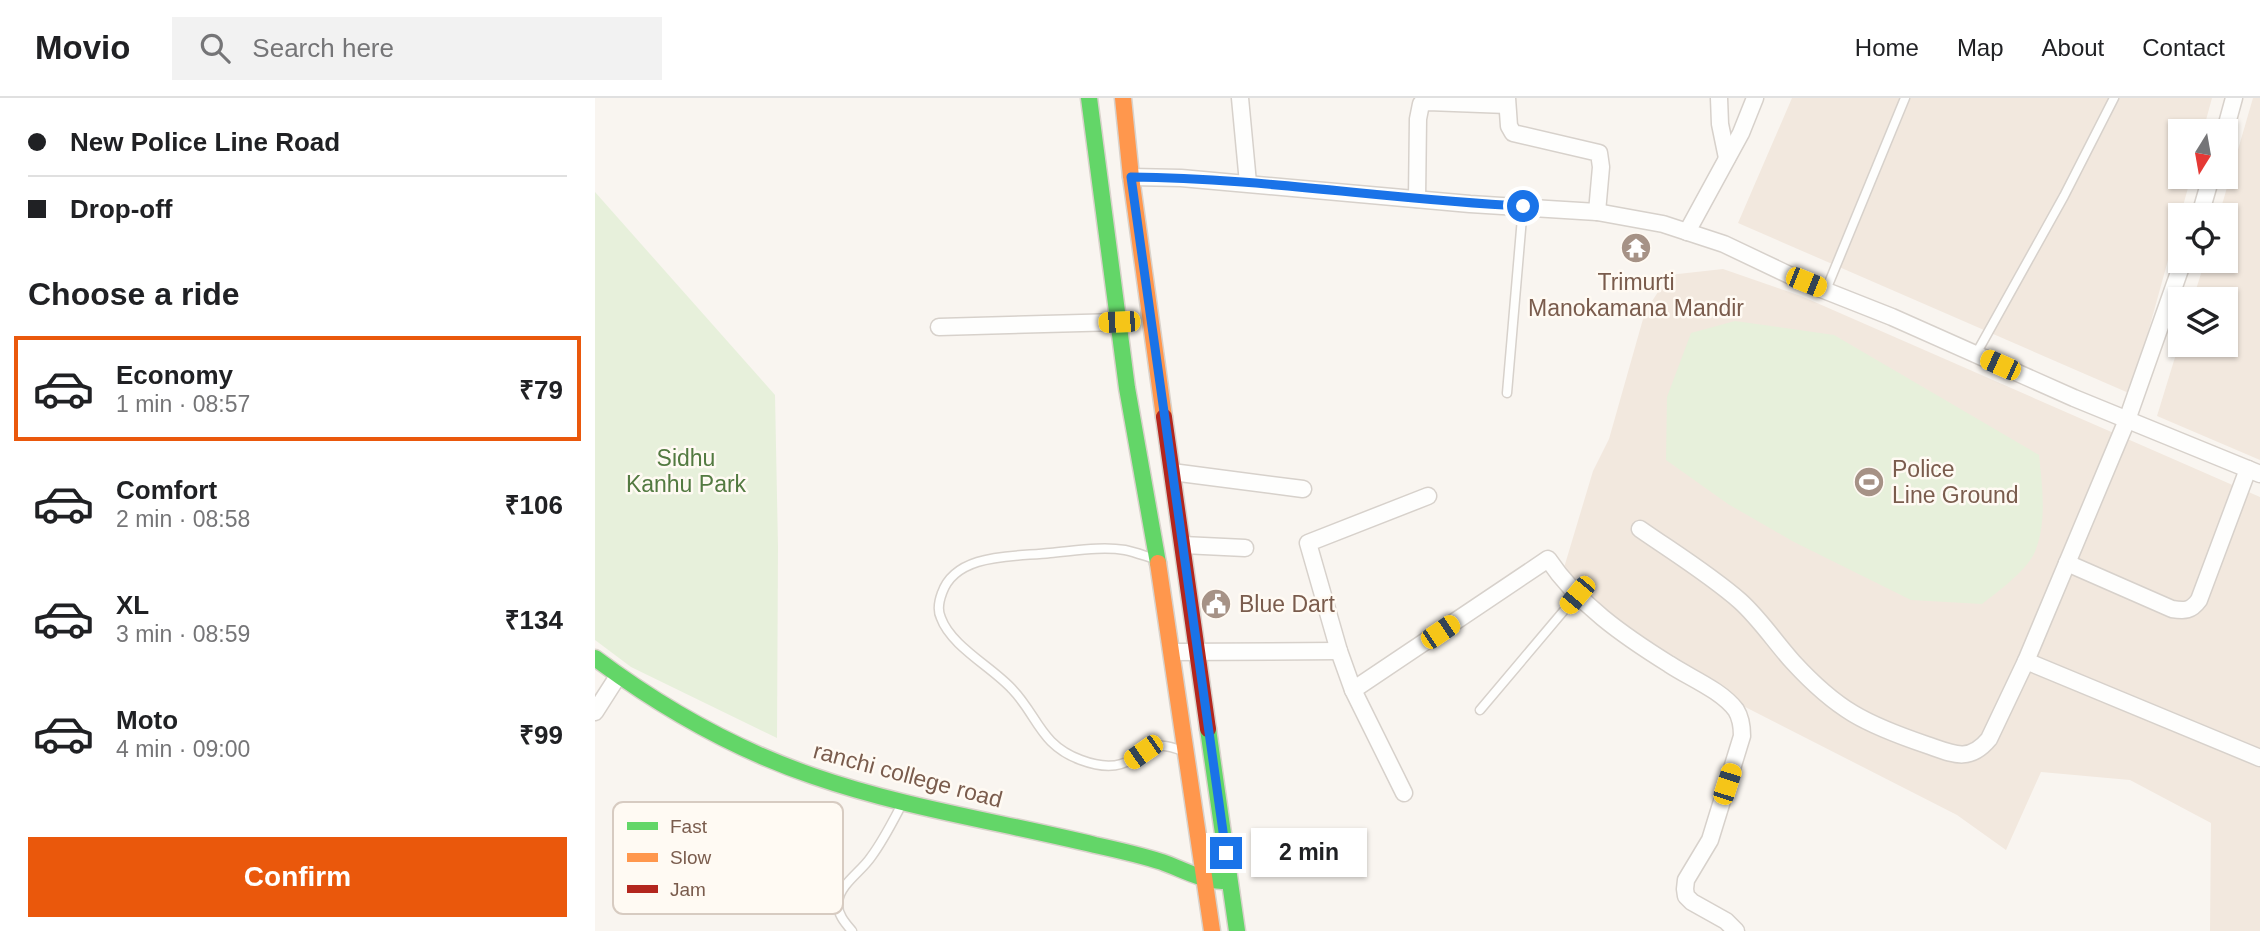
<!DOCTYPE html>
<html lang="en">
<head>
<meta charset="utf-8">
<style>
	body { margin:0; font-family:Arial,sans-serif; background:#f2f2f2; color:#202124; height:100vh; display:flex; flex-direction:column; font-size:26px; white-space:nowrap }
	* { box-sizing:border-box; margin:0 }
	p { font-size:23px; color:#757577 }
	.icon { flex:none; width:38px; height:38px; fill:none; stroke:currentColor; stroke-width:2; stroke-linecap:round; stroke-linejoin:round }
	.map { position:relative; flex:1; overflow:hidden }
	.side { display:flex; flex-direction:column; background:#fff; width:595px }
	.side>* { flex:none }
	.hud { display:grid; align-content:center; height:154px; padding:0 28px; background:#fff }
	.needle { width:46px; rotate:191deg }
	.buttons { position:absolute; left:1573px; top:21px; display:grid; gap:14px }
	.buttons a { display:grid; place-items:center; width:70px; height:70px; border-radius:0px; background:#fff; box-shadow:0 2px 5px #0004; font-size:35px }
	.end { position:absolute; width:32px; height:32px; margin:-16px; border:9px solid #1a73e8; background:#fff; box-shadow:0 0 0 4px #fff }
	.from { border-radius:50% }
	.bubble { position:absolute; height:49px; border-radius:0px; background:#fff; box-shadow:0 2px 5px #0004; font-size:23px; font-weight:700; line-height:49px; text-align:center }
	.car { position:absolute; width:21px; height:42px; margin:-21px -10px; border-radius:9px; box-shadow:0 0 5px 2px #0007; background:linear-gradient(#f5c518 24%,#345 0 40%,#f5c518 0 76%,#345 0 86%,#f5c518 0) }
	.hud b { display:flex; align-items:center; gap:24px; height:66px; font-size:26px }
	.hud b+b { border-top:2px solid #e0e0e0 }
	.hud i { width:18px; height:18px; background:#202124 }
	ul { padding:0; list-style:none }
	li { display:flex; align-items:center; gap:21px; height:105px; margin:0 14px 10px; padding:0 14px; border:4px solid transparent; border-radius:0px }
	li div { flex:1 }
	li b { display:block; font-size:26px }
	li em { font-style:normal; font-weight:700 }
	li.active { border-color:#ea580c }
	li>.icon { width:63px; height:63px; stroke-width:1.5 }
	h2 { padding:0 28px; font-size:32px; line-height:84px }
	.action { display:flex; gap:14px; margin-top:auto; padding:14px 28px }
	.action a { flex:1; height:80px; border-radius:0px; background:#ea580c; color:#fff; font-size:28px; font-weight:700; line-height:80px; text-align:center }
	header { display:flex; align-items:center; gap:42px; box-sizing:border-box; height:98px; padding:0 35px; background:#fff; border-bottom:2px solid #e0e0e0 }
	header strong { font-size:33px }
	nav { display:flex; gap:38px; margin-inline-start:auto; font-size:24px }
	.search { width:490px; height:63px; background:#f2f2f2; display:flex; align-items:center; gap:18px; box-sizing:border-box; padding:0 24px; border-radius:0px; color:#757577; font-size:26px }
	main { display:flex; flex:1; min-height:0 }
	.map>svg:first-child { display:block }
	.residential { fill:#f2e8de }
	.green { fill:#e7f0db }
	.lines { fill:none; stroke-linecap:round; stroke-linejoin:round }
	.lane-casing { stroke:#d7d1cb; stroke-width:11 }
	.street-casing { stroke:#d7d1cb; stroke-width:19 }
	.fast-casing { stroke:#d9d2cb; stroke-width:19 }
	.slow-casing { stroke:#d9d2cb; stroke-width:19 }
	.jam-casing { stroke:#d9d2cb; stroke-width:19 }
	.lane { stroke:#fefefd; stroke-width:8 }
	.street { stroke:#fefefd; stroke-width:16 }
	.fast { stroke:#63d668; stroke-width:16 }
	.slow { stroke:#ff974d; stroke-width:16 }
	.jam { stroke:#b3261e; stroke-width:16 }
	.route { stroke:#1a73e8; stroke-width:9 }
	.labels { text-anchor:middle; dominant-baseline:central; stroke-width:5; stroke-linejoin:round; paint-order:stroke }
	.poi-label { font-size:23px; fill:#7a5c4d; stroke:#fffaf3; text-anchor:start }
	.park-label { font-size:23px; fill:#537a41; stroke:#fffaf3 }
	.street-label { font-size:23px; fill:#7a5c4d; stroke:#fffaf3 }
	.key { fill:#fffaf3; stroke:#d7cbc1; stroke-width:2 }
	.key-label { font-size:19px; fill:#7a5c4d }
</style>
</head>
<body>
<header>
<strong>Movio</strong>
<div class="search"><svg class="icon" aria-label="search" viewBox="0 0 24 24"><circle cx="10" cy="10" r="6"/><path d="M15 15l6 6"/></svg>Search here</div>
<nav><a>Home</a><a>Map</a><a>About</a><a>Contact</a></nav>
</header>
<main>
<section class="side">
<div class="hud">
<b><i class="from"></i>New Police Line Road</b>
<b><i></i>Drop-off</b>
</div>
<h2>Choose a ride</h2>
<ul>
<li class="active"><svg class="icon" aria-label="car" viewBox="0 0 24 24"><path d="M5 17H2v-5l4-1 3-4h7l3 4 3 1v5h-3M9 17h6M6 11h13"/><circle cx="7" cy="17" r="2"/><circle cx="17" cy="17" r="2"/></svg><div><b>Economy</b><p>1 min · 08:57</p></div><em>₹79</em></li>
<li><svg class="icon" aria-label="car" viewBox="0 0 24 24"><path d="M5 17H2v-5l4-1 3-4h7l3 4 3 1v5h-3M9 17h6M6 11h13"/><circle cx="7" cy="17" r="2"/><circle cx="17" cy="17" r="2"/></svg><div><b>Comfort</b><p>2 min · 08:58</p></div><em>₹106</em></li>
<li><svg class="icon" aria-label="car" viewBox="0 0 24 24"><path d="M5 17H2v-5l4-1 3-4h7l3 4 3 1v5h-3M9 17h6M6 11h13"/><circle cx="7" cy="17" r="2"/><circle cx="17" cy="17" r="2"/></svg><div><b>XL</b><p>3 min · 08:59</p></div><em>₹134</em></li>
<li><svg class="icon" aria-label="car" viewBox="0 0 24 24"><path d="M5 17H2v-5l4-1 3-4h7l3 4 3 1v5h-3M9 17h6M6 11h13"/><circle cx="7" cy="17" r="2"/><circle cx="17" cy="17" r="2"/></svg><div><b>Moto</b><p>4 min · 09:00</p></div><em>₹99</em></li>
</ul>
<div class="action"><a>Confirm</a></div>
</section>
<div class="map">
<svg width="1665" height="833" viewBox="0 0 1665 833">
	<rect width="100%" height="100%" fill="#f9f5f0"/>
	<g class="residential">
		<path d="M1197,0h420l-9,33h-22v46h10l-60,217 -393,-171z"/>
		<path d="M1658,0h7v362l-103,-44 23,-75 1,4h45v-46h-33l12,-38h21v-46h-7z"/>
		<path d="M1128,171l78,27 459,201v434h-50l1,-108 -81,-43 -89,-8 -35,78 -49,-35 -253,-129 -144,-105 33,-110 16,-32 36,-127 24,-37z"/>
	</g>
	<g class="green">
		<path d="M0,94l180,203 3,152 -1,191 -146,-71 -36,-27z"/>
		<path d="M1140,223l99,14 205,120c3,29 8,65 -3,94 -6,19 -38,43 -54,55l-71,-4 -117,-58 -66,-38 -62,-44 1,-63 24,-64z"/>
	</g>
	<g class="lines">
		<g class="lane-casing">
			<g id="lane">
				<path d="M1231,192l79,-192"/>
				<path d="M1381,256l88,-158 50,-98"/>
				<path d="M912,295l16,-187"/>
				<path d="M560,461c-10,-3 -20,-7 -30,-9 -24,-4 -51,1 -75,3 -34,4 -94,-1 -108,40 -3,8 -5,17 -1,25 10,28 51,49 71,71 26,27 28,56 69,71 16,6 36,9 51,-1 7,-4 15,-12 23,-13 8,-2 18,2 26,4"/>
				<path d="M885,612l97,-115"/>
				<path d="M257,833c-7,-8 -15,-17 -14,-29 2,-18 23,-30 33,-45 12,-16 21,-34 31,-53"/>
			</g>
		</g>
		<g class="street-casing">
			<g id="street">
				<path d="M645,0l8,85"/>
				<path d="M912,0l2,28 4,7 86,20 2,14 -4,45"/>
				<path d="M1124,0l1,26 7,34"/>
				<path d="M1630,33l9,-33"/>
				<path d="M536,79l50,1 289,26 127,8 66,12 61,20 82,39 86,34 182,81 186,76"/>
				<path d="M822,101l1,-80 3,-15 7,-2 79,3"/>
				<path d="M1605,117l11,-38"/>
				<path d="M1092,134l54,-99 14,-35"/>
				<path d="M344,229l180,-5"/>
				<path d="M577,374l131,17"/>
				<path d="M1045,431c33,23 69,45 100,72 20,18 35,41 53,61 44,48 72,62 134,83 26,9 42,18 62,-6l37,-78 101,-241 56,-159"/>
				<path d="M588,447l62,3"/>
				<path d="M1472,465l105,46c13,2 19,2 27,-9l49,-131"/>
				<path d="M577,554l167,-1"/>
				<path d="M1431,563l234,97"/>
				<path d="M758,592l195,-131c30,45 76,77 121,105 21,14 52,26 67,46 5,8 6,17 6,26l-32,104 -24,40 -1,9 1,7 6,6 34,19 10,10"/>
				<path d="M0,614l23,-36"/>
				<path d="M809,695l-51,-103 -14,-39 -31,-108 120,-47"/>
			</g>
		</g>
		<g class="fast-casing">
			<g id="fast">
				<path d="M494,0l38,290 31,175"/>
				<path d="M0,560c67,50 139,91 218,118 92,32 188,46 282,69 23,5 45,10 67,17 20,7 38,18 60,19"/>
				<path d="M613,631l29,202"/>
			</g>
		</g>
		<g class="slow-casing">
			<g id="slow">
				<path d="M528,0l8,79 33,240"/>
				<path d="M563,465l54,368"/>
			</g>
		</g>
		<g class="jam-casing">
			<path id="jam" d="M569,319l44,312"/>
		</g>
		<use href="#lane" class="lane"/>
		<use href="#street" class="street"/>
		<use href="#fast" class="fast"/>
		<use href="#slow" class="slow"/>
		<use href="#jam" class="jam"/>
	</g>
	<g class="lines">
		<path class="route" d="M631,755l-95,-676c131,1 261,23 392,29"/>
	</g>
	<defs>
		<g id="temple-disc" transform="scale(1.575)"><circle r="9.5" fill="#a69286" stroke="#fffaf3"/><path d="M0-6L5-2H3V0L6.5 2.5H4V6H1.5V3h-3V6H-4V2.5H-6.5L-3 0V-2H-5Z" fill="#fff"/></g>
		<g id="stadium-disc" transform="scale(1.575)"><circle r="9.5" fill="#a69286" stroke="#fffaf3"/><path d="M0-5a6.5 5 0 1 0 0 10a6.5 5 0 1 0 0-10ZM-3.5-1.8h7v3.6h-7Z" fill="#fff"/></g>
		<g id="civic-disc" transform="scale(1.575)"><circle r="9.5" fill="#a69286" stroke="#fffaf3"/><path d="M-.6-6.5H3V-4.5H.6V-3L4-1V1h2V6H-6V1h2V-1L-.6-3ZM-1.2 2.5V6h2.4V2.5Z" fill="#fff"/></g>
	</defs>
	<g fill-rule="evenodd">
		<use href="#temple-disc" x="1041" y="150"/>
		<use href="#stadium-disc" x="1274" y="384"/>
		<use href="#civic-disc" x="621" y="506"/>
	</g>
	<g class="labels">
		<g class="poi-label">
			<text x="1041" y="184" text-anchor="middle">Trimurti<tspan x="1041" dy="26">Manokamana Mandir</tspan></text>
			<text x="1297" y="371">Police<tspan x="1297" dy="26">Line Ground</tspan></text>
			<text x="644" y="506">Blue Dart</text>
		</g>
		<g class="park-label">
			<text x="91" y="360">Sidhu<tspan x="91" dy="26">Kanhu Park</tspan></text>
		</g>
		<g class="street-label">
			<text transform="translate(313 677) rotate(15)">ranchi college road</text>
		</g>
	</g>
	<rect x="18" y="704" width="230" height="112" rx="10" class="key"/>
	<rect x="32" y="724" width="31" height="8" fill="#63d668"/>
	<rect x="32" y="755" width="31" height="9" fill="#ff974d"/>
	<rect x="32" y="787" width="31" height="8" fill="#b3261e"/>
	<g class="key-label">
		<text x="75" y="735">Fast</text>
		<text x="75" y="766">Slow</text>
		<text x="75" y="798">Jam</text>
	</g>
</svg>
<div class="buttons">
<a><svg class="needle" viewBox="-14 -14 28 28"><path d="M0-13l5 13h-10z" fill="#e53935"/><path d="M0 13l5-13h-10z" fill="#757577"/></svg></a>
<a><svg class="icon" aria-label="locate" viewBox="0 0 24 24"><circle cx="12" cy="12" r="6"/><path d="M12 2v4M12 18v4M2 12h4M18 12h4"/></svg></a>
<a><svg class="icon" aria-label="layers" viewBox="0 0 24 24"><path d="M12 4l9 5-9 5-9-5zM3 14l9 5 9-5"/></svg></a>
</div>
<i class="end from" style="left:928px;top:108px"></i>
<i class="end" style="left:631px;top:755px"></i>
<div class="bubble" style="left:656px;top:730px;width:116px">2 min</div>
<i class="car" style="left:1211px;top:184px;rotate:112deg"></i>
<i class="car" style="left:524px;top:224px;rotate:268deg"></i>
<i class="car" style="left:1405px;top:267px;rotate:294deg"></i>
<i class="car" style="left:982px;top:497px;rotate:220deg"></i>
<i class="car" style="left:845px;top:534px;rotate:56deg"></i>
<i class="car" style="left:548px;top:654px;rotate:235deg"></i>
<i class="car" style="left:1132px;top:686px;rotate:18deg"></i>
</div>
</main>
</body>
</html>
